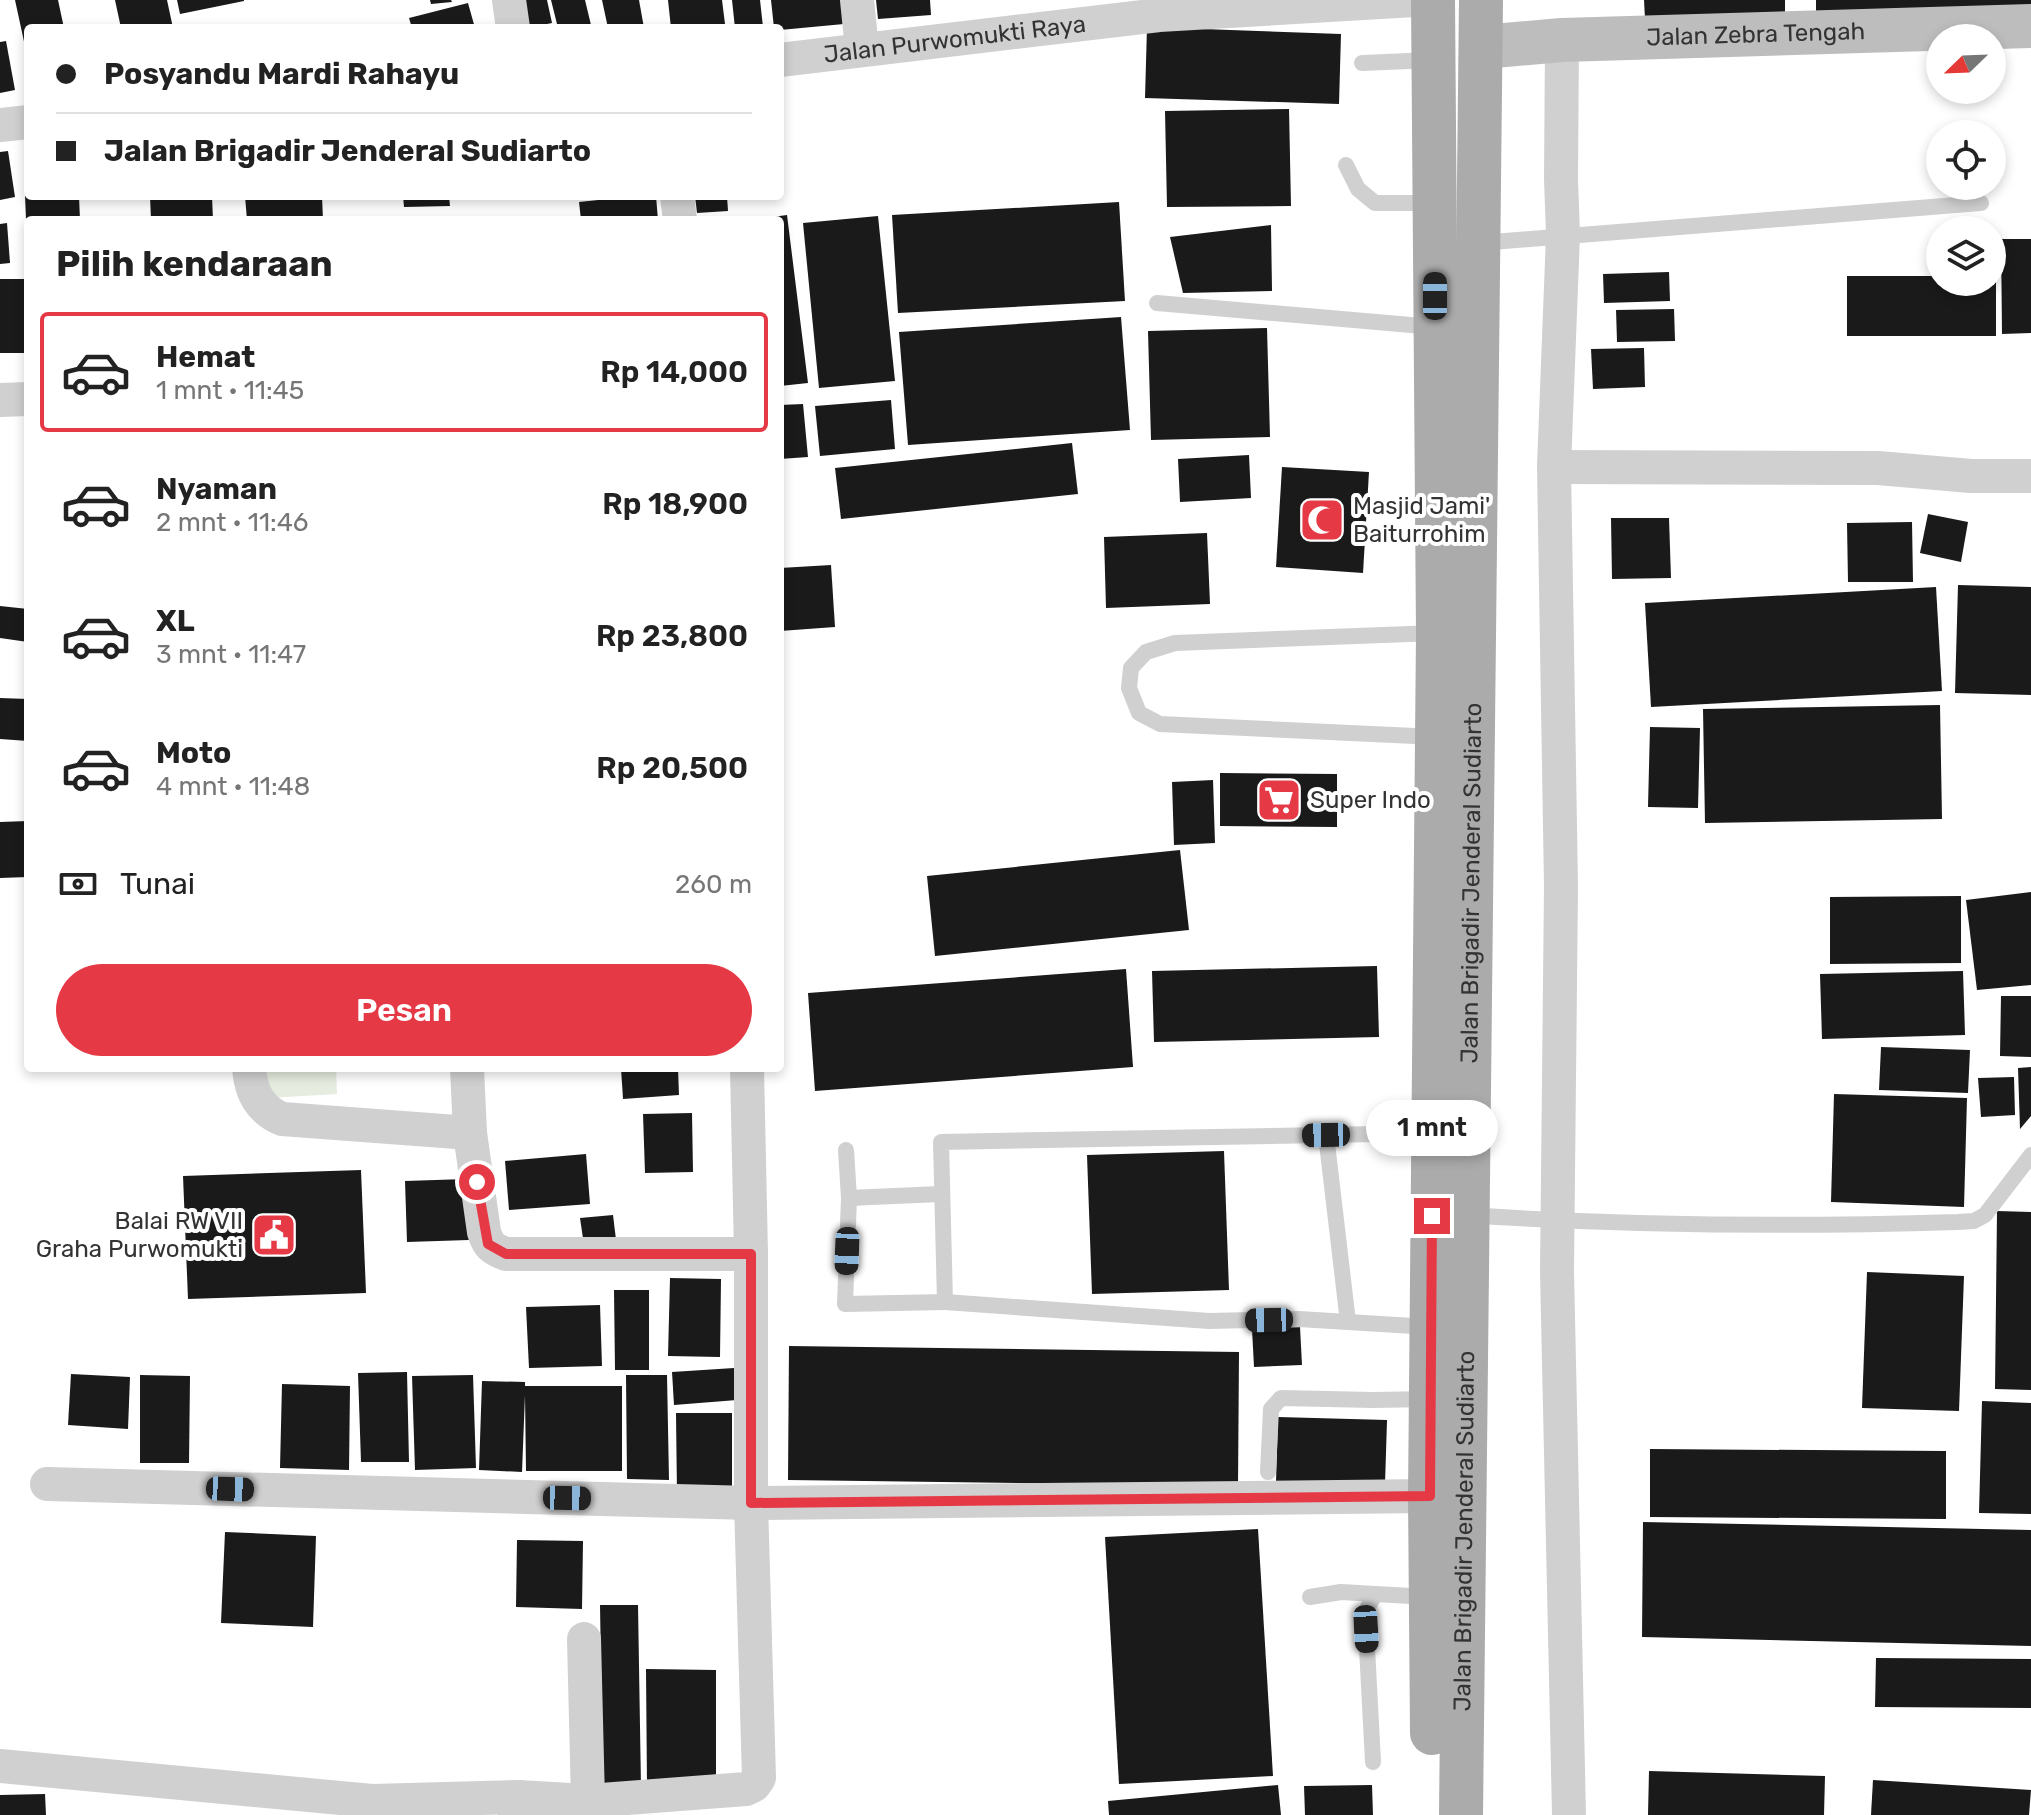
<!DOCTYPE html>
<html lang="id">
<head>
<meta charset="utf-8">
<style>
	body { margin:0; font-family:Rubik,sans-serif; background:#f6f6f6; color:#222; height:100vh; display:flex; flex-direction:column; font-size:30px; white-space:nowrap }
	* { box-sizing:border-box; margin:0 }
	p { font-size:26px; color:#767676 }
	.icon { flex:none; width:44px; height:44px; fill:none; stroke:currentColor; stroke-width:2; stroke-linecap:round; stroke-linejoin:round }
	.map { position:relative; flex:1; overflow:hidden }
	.details { position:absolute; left:24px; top:216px; width:760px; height:856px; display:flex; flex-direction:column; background:#fff; border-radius:8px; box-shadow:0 4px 12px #0003 }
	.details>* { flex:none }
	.hud { position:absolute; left:24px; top:24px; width:760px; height:176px; border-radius:8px; box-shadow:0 4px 12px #0003; display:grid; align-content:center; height:176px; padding:0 32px; background:#fff }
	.needle { width:52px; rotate:247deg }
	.fabs { position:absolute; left:1926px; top:24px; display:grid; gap:16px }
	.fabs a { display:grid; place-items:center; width:80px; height:80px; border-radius:50%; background:#fff; box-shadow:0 4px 12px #0003; font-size:40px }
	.end { position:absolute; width:36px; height:36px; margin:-18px; border:10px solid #e63946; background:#fff; box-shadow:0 0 0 4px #fff }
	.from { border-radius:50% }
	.bubble { position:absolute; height:56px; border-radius:28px; background:#fff; box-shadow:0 4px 12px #0003; font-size:26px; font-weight:600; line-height:56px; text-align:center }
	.car { position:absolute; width:24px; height:48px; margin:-24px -12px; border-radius:10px; box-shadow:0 0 6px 2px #0007; background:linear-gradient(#222 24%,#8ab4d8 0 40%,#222 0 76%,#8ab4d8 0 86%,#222 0) }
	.hud b { display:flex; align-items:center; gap:28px; height:76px; font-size:30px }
	.hud b+b { border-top:2px solid #e0e0e0 }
	.hud i { width:20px; height:20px; background:#222 }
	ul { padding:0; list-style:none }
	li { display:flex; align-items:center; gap:24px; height:120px; margin:0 16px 12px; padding:0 16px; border:4px solid transparent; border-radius:8px }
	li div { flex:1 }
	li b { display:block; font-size:30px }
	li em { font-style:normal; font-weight:600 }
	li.selected { border-color:#e63946 }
	li>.icon { width:72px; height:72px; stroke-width:1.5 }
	h2 { padding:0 32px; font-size:36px; line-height:96px }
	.pay { display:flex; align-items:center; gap:20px; height:88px; padding:0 32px; font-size:30px }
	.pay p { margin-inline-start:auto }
	.action { display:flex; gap:16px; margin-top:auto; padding:16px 32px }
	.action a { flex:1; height:92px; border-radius:48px; background:#e63946; color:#fff; font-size:32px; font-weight:600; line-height:92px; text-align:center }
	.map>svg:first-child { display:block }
	.green { fill:#e6ecdf }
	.building { fill:#1a1a1a }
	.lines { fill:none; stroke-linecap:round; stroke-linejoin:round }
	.lane { stroke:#d0d0d0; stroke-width:16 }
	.street { stroke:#d0d0d0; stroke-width:34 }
	.secondary { stroke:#bdbdbd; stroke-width:44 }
	.primary { stroke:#ababab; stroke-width:44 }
	.route { stroke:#e63946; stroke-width:10 }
	.labels { text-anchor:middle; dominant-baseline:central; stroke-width:8; stroke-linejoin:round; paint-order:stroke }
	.street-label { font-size:24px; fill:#333; stroke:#fff }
	.poi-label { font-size:24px; fill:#333; stroke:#fff; text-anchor:start }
</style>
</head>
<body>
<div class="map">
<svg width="2031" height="1815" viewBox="0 0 2031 1815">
	<rect width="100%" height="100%" fill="#fff"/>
	<path class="green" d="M266,1068h70l1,26 -69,4z"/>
	<g class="building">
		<path d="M15,0h43l6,28h-36v32z"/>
		<path d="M115,0h52l6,28h-52z"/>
		<path d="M177,0h67v1l-64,13z"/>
		<path d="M430,0h21l1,2 -21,2z"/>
		<path d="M521,0h26l5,23 -24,5z"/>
		<path d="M551,0h34l6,25 -33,3z"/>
		<path d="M602,0h37l5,28h-36z"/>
		<path d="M668,0h54l3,24 -54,4z"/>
		<path d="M732,0h28l3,27 -28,1z"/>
		<path d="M771,0h71l2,24 -64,6 -6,-2z"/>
		<path d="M876,0h54l1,15 -53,4z"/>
		<path d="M1644,0h141v16l-140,3z"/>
		<path d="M1816,0h215v11l-215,5z"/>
		<path d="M468,3l7,25h-63l-3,-10z"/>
		<path d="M1147,27l194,7 -2,70 -194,-6z"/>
		<path d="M6,41l9,49 -15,3v-51z"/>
		<path d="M1289,109l2,97 -124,1 -2,-96z"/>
		<path d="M8,151l7,46 -15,3v-48z"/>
		<path d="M24,170h4v26h51l1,24h-54z"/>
		<path d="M150,196h62l1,24h-62z"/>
		<path d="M245,196h77l1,24h-76z"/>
		<path d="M403,196h46l1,10 -46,1z"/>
		<path d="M637,196h19l2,24h-77l-2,-18z"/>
		<path d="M695,196h32l1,15 -31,2z"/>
		<path d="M1119,202l6,99 -227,12 -6,-98z"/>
		<path d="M787,215l21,168 -28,3v-166l-15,-2z"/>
		<path d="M878,216l17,165 -76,7 -16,-165z"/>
		<path d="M7,223l3,40 -10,1v-40z"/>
		<path d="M1271,225l1,66 -89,2 -13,-56z"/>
		<path d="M2001,239h30v94l-29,1z"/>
		<path d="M1669,272l1,29 -66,2 -1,-29z"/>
		<path d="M1847,276h93v6h52v-6h4v60h-149z"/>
		<rect x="0" y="279" width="28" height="74"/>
		<path d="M1674,309l1,32 -58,1 -1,-32z"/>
		<path d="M1121,317l9,113 -222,15 -9,-113z"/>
		<path d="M1267,328l3,109 -119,3 -3,-109z"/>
		<path d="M1644,348l1,39 -52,2 -2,-40z"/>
		<path d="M891,400l4,49 -75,7 -5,-50z"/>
		<path d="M803,404l5,53 -28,2v-54z"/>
		<path d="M1072,443l6,51 -237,25 -6,-51z"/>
		<path d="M1249,455l2,43 -71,4 -2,-43z"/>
		<path d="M1282,467l87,5 -6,101 -87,-6z"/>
		<path d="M1928,514l40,8 -7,40 -41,-9z"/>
		<path d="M1611,518h58l2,60 -59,1z"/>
		<path d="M1912,522l1,60h-65l-1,-59z"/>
		<path d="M1207,533l3,71 -104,4 -2,-71z"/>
		<path d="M831,565l4,62 -55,4v-63z"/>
		<path d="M1958,585l73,2v108l-76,-2z"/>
		<path d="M1936,587l6,104 -291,16 -6,-104z"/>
		<path d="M0,606l28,3v33l-28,-4z"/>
		<path d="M0,698l28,1v42l-28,-2z"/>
		<path d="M1940,705l2,114 -237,4 -2,-114z"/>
		<path d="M1650,727l50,1 -2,80 -50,-1z"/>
		<path d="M1220,773l117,1v53l-117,-1z"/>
		<path d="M1213,780l2,63 -41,2 -2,-63z"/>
		<path d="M28,821v56l-28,1v-56z"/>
		<path d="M1180,850l9,80 -254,26 -8,-80z"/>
		<path d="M2031,892v93l-54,5 -11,-90z"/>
		<path d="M1961,896v67l-131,1v-67z"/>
		<path d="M1377,966l2,71 -225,5 -2,-71z"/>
		<path d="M1126,969l7,98 -318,24 -7,-98z"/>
		<path d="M1963,971l2,64 -143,4 -2,-65z"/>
		<path d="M2001,996h30v61l-31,-1z"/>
		<path d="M1881,1047l89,3 -2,43 -89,-3z"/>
		<path d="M2031,1067v49l-11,13 -2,-61z"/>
		<path d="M621,1068h57l1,27 -56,4z"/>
		<path d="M2014,1077l1,38 -34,2 -3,-39z"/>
		<path d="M1834,1094l133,4 -3,109 -133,-5z"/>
		<path d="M692,1113l1,59 -48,1 -2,-59z"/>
		<path d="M1224,1151l5,139 -137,4 -5,-139z"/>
		<path d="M586,1154l4,50 -81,6 -4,-49z"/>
		<path d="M361,1170l5,123 -178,6 -5,-123z"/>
		<path d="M466,1179l3,61 -62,2 -2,-61z"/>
		<path d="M1997,1211l34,1v178l-36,-1z"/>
		<path d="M613,1215l4,33 -32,4 -5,-34z"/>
		<path d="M1867,1272l97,4 -5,135 -97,-3z"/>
		<path d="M670,1278l51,1 -1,78 -52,-1z"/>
		<path d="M614,1290h35v80h-34z"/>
		<path d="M600,1305l2,61 -73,2 -3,-61z"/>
		<path d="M1300,1327l2,38 -48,2 -2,-38z"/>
		<path d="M789,1346l450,6 -1,134 -450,-6z"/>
		<path d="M734,1368l3,32 -63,5 -2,-33z"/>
		<path d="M407,1372l2,90h-48l-3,-89z"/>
		<path d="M71,1374l59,3 -2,52 -60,-4z"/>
		<path d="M140,1375l50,1 -1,87h-49z"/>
		<path d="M473,1375l3,93 -61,2 -3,-94z"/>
		<path d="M626,1375h41l2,105 -42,-1z"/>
		<path d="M482,1381l43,1v4h97v85h-96l-1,-76 -3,77 -43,-2z"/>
		<path d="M282,1384l68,2 -1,84 -69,-2z"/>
		<path d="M1982,1401l49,2v111l-52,-1z"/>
		<path d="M676,1413h56v83h-55z"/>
		<path d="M1278,1417l109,3 -2,64 -109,-3z"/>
		<path d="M1650,1449l296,2v68l-296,-2z"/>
		<path d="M1643,1522l388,8v116l-389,-9z"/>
		<path d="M1258,1529l15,247 -154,8 -14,-247z"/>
		<path d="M225,1532l91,4 -3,91 -92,-4z"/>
		<path d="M517,1540l66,1 -1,68 -66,-2z"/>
		<path d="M600,1605h38l3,182 -38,1z"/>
		<path d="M1876,1658l155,1v49l-156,-1z"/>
		<path d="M646,1669l70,1v117l-69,-1z"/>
		<path d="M1649,1771l176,5 -1,39h-176z"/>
		<path d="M1873,1780l158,10 -2,25h-158z"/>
		<path d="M1278,1785l3,30h-172l-1,-14z"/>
		<path d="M1372,1785l1,30h-68l-1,-29z"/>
		<path d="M45,1794l1,21h-46v-20z"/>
	</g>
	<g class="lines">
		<g class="lane">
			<path d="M1362,63l70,-3"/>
			<path d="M1346,165l12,24 17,14h58"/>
			<path d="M1480,243l501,-40"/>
			<path d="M1157,303l277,24"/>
			<path d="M1436,633l-261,10 -29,9 -15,16 -2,20 10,25 21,11 276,13"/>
			<path d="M846,1150l3,48 -4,106 100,-2 -4,-160 489,-9"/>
			<path d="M849,1198l91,-4"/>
			<path d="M1467,1215c164,11 328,12 491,7l16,-1 11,-6 46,-60"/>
			<path d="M945,1302l264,19 90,-2 49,3 -22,-187"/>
			<path d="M1348,1322l82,5"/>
			<path d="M1268,1472l3,-63 10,-11 92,2 56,-1"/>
			<path d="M1310,1597l31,-5 34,2"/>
			<path d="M1373,1762l-7,-133 1,-20 8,-15 54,3"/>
		</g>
		<g class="street">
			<path d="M509,0l4,28"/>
			<path d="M857,0l5,49"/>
			<path d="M1562,40l-1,139 2,56 -9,232 7,420 -4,385 12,543"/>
			<path id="s1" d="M780,60l379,-45 256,-15"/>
			<path d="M0,125l28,-3"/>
			<path d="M677,196l3,24"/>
			<path d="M0,400l28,-1"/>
			<path d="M1554,467l324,1 93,8h60"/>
			<path d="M249,1068c2,24 10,41 33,51l188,14"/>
			<path d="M467,1068l3,65 14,99c4,13 8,17 22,22h245"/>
			<path d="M47,1484l704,19 679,-7"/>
			<path d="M584,1639l4,162"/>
			<path d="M0,1766l372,35 146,-4"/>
			<path d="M515,1815l3,-18 70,4 158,-12 8,-4 5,-7 -8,-275v-249l-4,-186"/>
		</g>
		<path class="secondary" id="s2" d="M1482,47l80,-7 469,-14"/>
		<g class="primary">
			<path d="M1432,1733l-2,-237 8,-863 -5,-633"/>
			<path id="s3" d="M1461,1815l20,-1815"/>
		</g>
	</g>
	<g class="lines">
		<path class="route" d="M477,1182l11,62 18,10h245v249l679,-7 2,-280"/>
	</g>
	<defs>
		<g id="mosque-square" transform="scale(2.3)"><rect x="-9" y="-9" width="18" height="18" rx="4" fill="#e63946" stroke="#fff"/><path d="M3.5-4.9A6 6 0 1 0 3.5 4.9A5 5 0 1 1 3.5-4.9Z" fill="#fff"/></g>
		<g id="supermarket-square" transform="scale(2.3)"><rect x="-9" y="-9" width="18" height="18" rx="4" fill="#e63946" stroke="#fff"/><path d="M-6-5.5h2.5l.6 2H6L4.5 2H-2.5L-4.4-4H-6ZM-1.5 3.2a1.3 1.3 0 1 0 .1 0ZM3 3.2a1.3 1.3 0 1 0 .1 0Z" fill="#fff"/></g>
		<g id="civic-square" transform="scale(2.3)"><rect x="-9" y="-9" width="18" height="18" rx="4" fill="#e63946" stroke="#fff"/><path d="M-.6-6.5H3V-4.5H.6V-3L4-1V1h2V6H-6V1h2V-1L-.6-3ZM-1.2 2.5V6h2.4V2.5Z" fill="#fff"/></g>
	</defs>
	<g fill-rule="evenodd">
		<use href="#mosque-square" x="1322" y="520"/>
		<use href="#supermarket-square" x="1279" y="800"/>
		<use href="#civic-square" x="274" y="1235"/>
	</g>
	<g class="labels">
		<g class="street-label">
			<text stroke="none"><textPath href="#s2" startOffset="274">Jalan Zebra Tengah</textPath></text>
			<text stroke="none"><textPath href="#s1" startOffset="176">Jalan Purwomukti Raya</textPath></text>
			<text stroke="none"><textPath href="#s3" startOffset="932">Jalan Brigadir Jenderal Sudiarto</textPath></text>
			<text stroke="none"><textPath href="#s3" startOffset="284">Jalan Brigadir Jenderal Sudiarto</textPath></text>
		</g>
		<g class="poi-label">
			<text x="1353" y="506">Masjid Jami'<tspan x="1353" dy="28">Baiturrohim</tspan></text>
			<text x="1310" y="800">Super Indo</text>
			<text x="243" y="1221" text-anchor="end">Balai RW VII<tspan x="243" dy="28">Graha Purwomukti</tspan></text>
		</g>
	</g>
</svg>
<div class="fabs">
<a><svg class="needle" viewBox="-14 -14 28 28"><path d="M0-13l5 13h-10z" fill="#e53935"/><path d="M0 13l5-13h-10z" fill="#767676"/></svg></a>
<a><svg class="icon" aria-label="locate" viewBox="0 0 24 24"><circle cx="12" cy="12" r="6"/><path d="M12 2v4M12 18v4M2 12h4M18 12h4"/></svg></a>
<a><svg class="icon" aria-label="layers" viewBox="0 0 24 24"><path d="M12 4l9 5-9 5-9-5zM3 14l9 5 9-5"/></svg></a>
</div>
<i class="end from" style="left:477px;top:1182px"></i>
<i class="end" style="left:1432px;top:1216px"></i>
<div class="bubble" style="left:1366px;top:1100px;width:132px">1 mnt</div>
<i class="car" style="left:1435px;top:296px;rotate:0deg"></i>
<i class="car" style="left:1326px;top:1135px;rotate:269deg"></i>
<i class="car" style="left:847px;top:1251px;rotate:182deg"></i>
<i class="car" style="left:1269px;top:1320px;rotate:269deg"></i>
<i class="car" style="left:230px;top:1489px;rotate:92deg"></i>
<i class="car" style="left:567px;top:1498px;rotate:91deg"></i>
<i class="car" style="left:1366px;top:1629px;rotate:177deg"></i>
<div class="hud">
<b><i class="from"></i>Posyandu Mardi Rahayu</b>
<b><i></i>Jalan Brigadir Jenderal Sudiarto</b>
</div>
<section class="details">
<h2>Pilih kendaraan</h2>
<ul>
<li class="selected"><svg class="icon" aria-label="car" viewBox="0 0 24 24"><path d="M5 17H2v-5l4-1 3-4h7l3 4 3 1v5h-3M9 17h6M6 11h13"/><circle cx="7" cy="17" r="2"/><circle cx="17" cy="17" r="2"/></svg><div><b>Hemat</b><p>1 mnt · 11:45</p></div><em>Rp 14,000</em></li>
<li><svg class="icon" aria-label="car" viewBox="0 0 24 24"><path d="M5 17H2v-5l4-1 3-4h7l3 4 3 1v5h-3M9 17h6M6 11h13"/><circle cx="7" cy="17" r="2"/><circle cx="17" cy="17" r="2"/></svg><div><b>Nyaman</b><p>2 mnt · 11:46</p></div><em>Rp 18,900</em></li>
<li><svg class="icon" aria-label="car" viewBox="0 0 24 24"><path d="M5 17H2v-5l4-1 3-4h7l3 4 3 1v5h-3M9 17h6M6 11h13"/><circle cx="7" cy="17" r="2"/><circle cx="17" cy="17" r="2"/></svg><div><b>XL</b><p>3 mnt · 11:47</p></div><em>Rp 23,800</em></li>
<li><svg class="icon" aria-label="car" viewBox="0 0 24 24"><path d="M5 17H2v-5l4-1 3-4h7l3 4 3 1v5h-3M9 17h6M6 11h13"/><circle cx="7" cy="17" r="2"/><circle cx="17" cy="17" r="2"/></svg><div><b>Moto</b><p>4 mnt · 11:48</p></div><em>Rp 20,500</em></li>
</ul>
<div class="pay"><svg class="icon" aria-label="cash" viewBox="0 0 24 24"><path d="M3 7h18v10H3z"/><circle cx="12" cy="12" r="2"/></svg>Tunai<p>260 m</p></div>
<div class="action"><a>Pesan</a></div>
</section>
</div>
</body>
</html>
